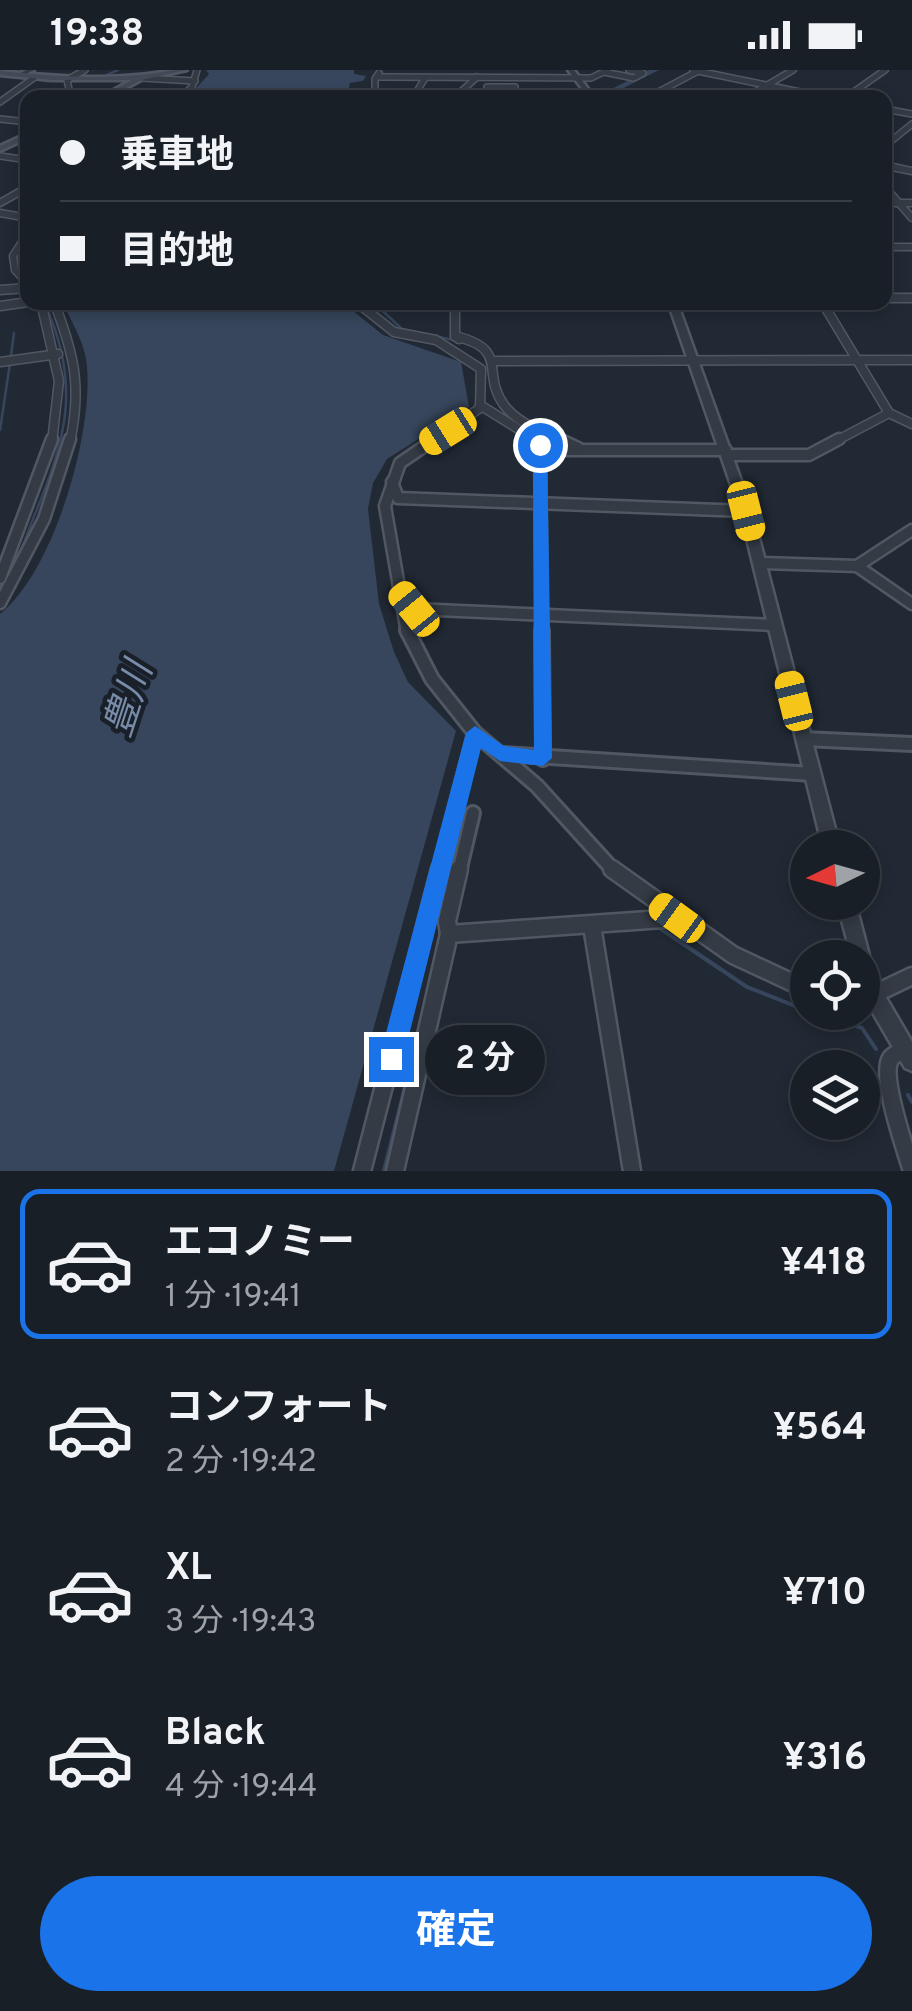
<!DOCTYPE html>
<html lang="ja">
<head>
<meta charset="utf-8">
<style>
	body { margin:0; font-family:Overpass,"Noto Sans JP",sans-serif; background:#262c33; color:#f1f3f6; height:100vh; display:flex; flex-direction:column; font-size:38px; white-space:nowrap }
	* { box-sizing:border-box; margin:0 }
	p { font-size:32px; color:#9fa2a7 }
	.icon { flex:none; width:55px; height:55px; fill:none; stroke:currentColor; stroke-width:2; stroke-linecap:round; stroke-linejoin:round }
	.map { position:relative; height:1101px; overflow:hidden }
	.sheet { display:flex; flex-direction:column; background:#191f27; flex:1 }
	.sheet>* { flex:none }
	.top-card { position:absolute; left:20px; top:20px; width:872px; height:220px; border-radius:20px; box-shadow:0 5px 15px #0003,0 0 0 2px #373d44; display:grid; align-content:center; height:220px; padding:0 40px; background:#191f27 }
	.needle { width:65px; rotate:265deg }
	.tools { position:absolute; left:790px; top:760px; display:grid; gap:20px }
	.tools a { display:grid; place-items:center; width:90px; height:90px; border-radius:50%; background:#191f27; box-shadow:0 5px 15px #0003,0 0 0 2px #373d44; font-size:50px }
	.end { position:absolute; width:45px; height:45px; margin:-22px; border:12px solid #1a73e8; background:#fff; box-shadow:0 0 0 5px #fff }
	.from { border-radius:50% }
	.bubble { position:absolute; height:70px; border-radius:35px; background:#191f27; box-shadow:0 5px 15px #0003,0 0 0 2px #373d44; font-size:32px; font-weight:700; line-height:70px; text-align:center }
	.car { position:absolute; width:30px; height:60px; margin:-30px -15px; border-radius:12px; box-shadow:0 0 8px 2px #0007; background:linear-gradient(#f5c518 24%,#345 0 40%,#f5c518 0 76%,#345 0 86%,#f5c518 0) }
	.top-card b { display:flex; align-items:center; gap:35px; height:95px; font-size:38px }
	.top-card b+b { border-top:2px solid #373d44 }
	.top-card i { width:25px; height:25px; background:#f1f3f6 }
	ul { padding:18px 0 0; list-style:none }
	li { display:flex; align-items:center; gap:30px; height:150px; margin:0 20px 15px; padding:0 20px; border:5px solid transparent; border-radius:20px }
	li div { flex:1 }
	li b { display:block; font-size:38px }
	li em { font-style:normal; font-weight:700 }
	li.on { border-color:#1a73e8 }
	li>.icon { width:90px; height:90px; stroke-width:1.5 }
	.button { display:flex; gap:20px; margin-top:auto; padding:20px 40px }
	.button a { flex:1; height:115px; border-radius:60px; background:#1a73e8; color:#fff; font-size:40px; font-weight:700; line-height:115px; text-align:center }
	.status { display:flex; justify-content:space-between; align-items:center; height:70px; padding:0 50px; background:#191f27; direction:ltr }
	.status svg { height:28px; fill:currentColor }
	.map>svg:first-child { display:block }
	.water { fill:#37465c }
	.lines { fill:none; stroke-linecap:round; stroke-linejoin:round }
	.stream-far1 { stroke:#37465c; stroke-width:2.5 }
	.stream { stroke:#37465c; stroke-width:4 }
	.river { fill:#37465c; fill-rule:evenodd }
	.minor-far5-casing { stroke:#515863; stroke-width:8 }
	.minor-far4-casing { stroke:#515863; stroke-width:9 }
	.minor-far3-casing { stroke:#515863; stroke-width:11 }
	.minor-far2-casing { stroke:#515863; stroke-width:15 }
	.minor-far1-casing { stroke:#515863; stroke-width:18 }
	.minor-casing { stroke:#515863; stroke-width:21 }
	.tertiary-casing { stroke:#515863; stroke-width:5 }
	.secondary-casing { stroke:#515863; stroke-width:5 }
	.minor-far5 { stroke:#343b45; stroke-width:5 }
	.minor-far4 { stroke:#343b45; stroke-width:6 }
	.minor-far3 { stroke:#343b45; stroke-width:8 }
	.minor-far2 { stroke:#343b45; stroke-width:10 }
	.minor-far1 { stroke:#343b45; stroke-width:12 }
	.minor { stroke:#343b45; stroke-width:16 }
	.tertiary { fill:#343b45; fill-rule:evenodd }
	.secondary { fill:#424a57; fill-rule:evenodd }
	.route { fill:#1a73e8 }
	.labels { text-anchor:middle; dominant-baseline:central; stroke-width:9; stroke-linejoin:round; paint-order:stroke }
	.water-label { font-size:38px; font-style:italic; fill:#788ca9; stroke:#192029 }
</style>
</head>
<body>
<div class="status"><b>19:38</b><svg viewBox="0 0 49 12"><path d="M0 12V9h3v3zM5 12V6h3v6zM10 12V3h3v9zM15 12V0h3v12zM26 1h20v11H26zM47 4h2v5h-2z"/></svg></div>
<div class="map">
<svg width="912" height="1101" viewBox="0 0 912 1101">
	<rect width="100%" height="100%" fill="#212934"/>
	<g class="water">
		<path d="M206,0h148v4l12,2 -3,5 -13,2 -3,14h-159l21,-23z"/>
		<path d="M63,233h289l1,8 30,24 78,27 8,45 -82,52 -14,24 -5,26 11,95 15,48 14,30 48,49 -122,440h-334v-557c54,-43 93,-180 87,-247 -1,-22 -15,-44 -24,-64z"/>
	</g>
	<g class="lines">
		<g class="stream-far1">
			<path d="M107,5l11,-5"/>
			<path d="M373,232l29,27 65,14"/>
			<path d="M11,286l3,-23"/>
			<path d="M870,304l22,36"/>
			<path d="M0,360l10,-67"/>
			<path d="M0,518c16,-20 24,-46 33,-69 33,-80 49,-133 12,-215"/>
		</g>
		<g class="stream">
			<path d="M489,853l151,-10"/>
			<path d="M658,857l89,60 61,24"/>
			<path d="M815,942l47,16 14,21"/>
			<path d="M908,1025l4,7"/>
			<path d="M384,1101l36,-144"/>
		</g>
		<path class="river" d="M649,0h10l-55,28h-10z"/>
		<g class="minor-far5-casing">
			<g id="minor-far5">
				<path d="M693,0l136,28"/>
				<path d="M604,2l30,6 9,-5 -14,-3"/>
				<path d="M377,7l214,1 17,-8"/>
				<path d="M142,8l53,3"/>
				<path d="M487,17h28"/>
				<path d="M71,28l-4,-18 18,-10"/>
				<path d="M180,28l12,-11 5,-17"/>
				<path d="M375,28v-19l4,-6"/>
				<path d="M413,28l12,-20"/>
				<path d="M454,28l23,-21"/>
				<path d="M647,28l53,-28"/>
				<path d="M745,28l48,-28"/>
				<path d="M845,28l40,-28"/>
				<path d="M0,32l35,-25"/>
				<path d="M885,39l27,5"/>
				<path d="M0,49l28,3"/>
				<path d="M885,76l27,-22"/>
				<path d="M0,86l28,4"/>
				<path d="M885,95l14,3"/>
			</g>
		</g>
		<g class="minor-far4-casing">
			<g id="minor-far4">
				<path d="M887,96l25,5"/>
				<path d="M885,117l27,31"/>
				<path d="M0,133l28,-16"/>
				<path d="M885,133h27"/>
				<path d="M0,143l28,5"/>
				<path d="M28,163l-15,23 2,14 13,14"/>
				<path d="M885,177h27"/>
				<path d="M8,219l20,-1"/>
			</g>
		</g>
		<g class="minor-far3-casing">
			<g id="minor-far3">
				<path d="M0,220l28,-2"/>
				<path d="M885,228h27"/>
				<path d="M41,232l18,79 -7,61"/>
				<path d="M54,232c20,52 28,84 16,140"/>
				<path d="M363,232l1,6 30,24 42,8 45,29 -1,39 -49,34"/>
				<path d="M455,232v34l4,3"/>
				<path d="M822,232l67,111 23,11"/>
				<path d="M0,236l28,-4"/>
				<path d="M455,266c56,14 25,36 49,69 14,19 40,27 60,37"/>
				<path d="M496,291l416,-1"/>
				<path d="M0,292l58,-8"/>
				<path d="M480,335l59,37"/>
				<path d="M834,372l55,-29"/>
			</g>
		</g>
		<g class="minor-far2-casing">
			<g id="minor-far2">
				<path d="M535,369l17,11h174"/>
				<path d="M559,369l19,9"/>
				<path d="M540,375l2,188"/>
				<path d="M728,385h81l30,-16"/>
				<path d="M392,412l6,16 348,13"/>
				<path d="M759,493l98,3 55,38"/>
				<path d="M857,496l55,-36"/>
				<path d="M0,508l52,-139"/>
				<path d="M399,521l15,18 361,16"/>
				<path d="M0,533l44,-84 26,-80"/>
				<path d="M407,563l-22,-127 15,-43 35,-24"/>
			</g>
		</g>
		<g class="minor-far1-casing">
			<g id="minor-far1">
				<path d="M407,560l25,49 43,54 -36,139"/>
				<path d="M542,560l1,129"/>
				<path d="M475,663l62,53 78,86"/>
				<path d="M804,669l108,5"/>
				<path d="M503,684l310,20"/>
				<path d="M459,802l14,-59"/>
			</g>
		</g>
		<g class="minor-casing">
			<g id="minor">
				<path d="M612,799l121,86 75,35"/>
				<path d="M592,856l40,245"/>
				<path d="M449,864l-2,-13 12,-52"/>
				<path d="M862,930l50,-24"/>
				<path d="M904,979c-3,2 -12,7 -13,9 -12,17 15,93 21,113"/>
				<path d="M362,1101l78,-302"/>
				<path d="M395,1101l54,-237 228,-16"/>
			</g>
		</g>
		<g class="tertiary-casing">
			<g id="tertiary">
				<path d="M26,0h8l-12,6 -5,-1z"/>
				<path d="M568,0h6l21,28h-6z"/>
				<path d="M668,232h9l75,209 88,337h-17l-83,-337z"/>
				<path d="M837,832h18l15,57 11,30 31,53v29l-7,-3 -39,-67 -4,-9v-34h-10z"/>
			</g>
		</g>
		<g class="secondary-casing">
			<g id="secondary">
				<path d="M174,0h13l-46,10 -33,18h-9l33,-18h-81l-51,-5v-4c58,6 117,10 174,-1z"/>
				<path d="M28,63v5l-28,13v-5z"/>
			</g>
		</g>
		<use href="#minor-far5" class="minor-far5"/>
		<use href="#minor-far4" class="minor-far4"/>
		<use href="#minor-far3" class="minor-far3"/>
		<use href="#minor-far2" class="minor-far2"/>
		<use href="#minor-far1" class="minor-far1"/>
		<use href="#minor" class="minor"/>
		<use href="#tertiary" class="tertiary"/>
		<use href="#secondary" class="secondary"/>
	</g>
	<path class="route" d="M540,371l7,4 5,313 -9,8 -43,-5 -19,-13 -78,311 -4,8 -8,4 -9,-4 -3,-8 87,-326 9,-7 29,20 30,4 -1,-305z"/>
	<g class="labels">
		<g class="water-label">
			<text transform="translate(131 630) rotate(-72)">豊川</text>
		</g>
	</g>
</svg>
<div class="tools">
<a><svg class="needle" viewBox="-14 -14 28 28"><path d="M0-13l5 13h-10z" fill="#e53935"/><path d="M0 13l5-13h-10z" fill="#9fa2a7"/></svg></a>
<a><svg class="icon" aria-label="locate" viewBox="0 0 24 24"><circle cx="12" cy="12" r="6"/><path d="M12 2v4M12 18v4M2 12h4M18 12h4"/></svg></a>
<a><svg class="icon" aria-label="layers" viewBox="0 0 24 24"><path d="M12 4l9 5-9 5-9-5zM3 14l9 5 9-5"/></svg></a>
</div>
<i class="end from" style="left:540px;top:375px"></i>
<i class="end" style="left:391px;top:989px"></i>
<div class="bubble" style="left:425px;top:955px;width:120px">2 分</div>
<i class="car" style="left:448px;top:361px;rotate:238deg"></i>
<i class="car" style="left:746px;top:441px;rotate:166deg"></i>
<i class="car" style="left:414px;top:539px;rotate:321deg"></i>
<i class="car" style="left:794px;top:631px;rotate:346deg"></i>
<i class="car" style="left:677px;top:848px;rotate:306deg"></i>
<div class="top-card">
<b><i class="from"></i>乗車地</b>
<b><i></i>目的地</b>
</div>
</div>
<section class="sheet">
<ul>
<li class="on"><svg class="icon" aria-label="car" viewBox="0 0 24 24"><path d="M5 17H2v-5l4-1 3-4h7l3 4 3 1v5h-3M9 17h6M6 11h13"/><circle cx="7" cy="17" r="2"/><circle cx="17" cy="17" r="2"/></svg><div><b>エコノミー</b><p>1 分 · 19:41</p></div><em>¥418</em></li>
<li><svg class="icon" aria-label="car" viewBox="0 0 24 24"><path d="M5 17H2v-5l4-1 3-4h7l3 4 3 1v5h-3M9 17h6M6 11h13"/><circle cx="7" cy="17" r="2"/><circle cx="17" cy="17" r="2"/></svg><div><b>コンフォート</b><p>2 分 · 19:42</p></div><em>¥564</em></li>
<li><svg class="icon" aria-label="car" viewBox="0 0 24 24"><path d="M5 17H2v-5l4-1 3-4h7l3 4 3 1v5h-3M9 17h6M6 11h13"/><circle cx="7" cy="17" r="2"/><circle cx="17" cy="17" r="2"/></svg><div><b>XL</b><p>3 分 · 19:43</p></div><em>¥710</em></li>
<li><svg class="icon" aria-label="car" viewBox="0 0 24 24"><path d="M5 17H2v-5l4-1 3-4h7l3 4 3 1v5h-3M9 17h6M6 11h13"/><circle cx="7" cy="17" r="2"/><circle cx="17" cy="17" r="2"/></svg><div><b>Black</b><p>4 分 · 19:44</p></div><em>¥316</em></li>
</ul>
<div class="button"><a>確定</a></div>
</section>
</body>
</html>
